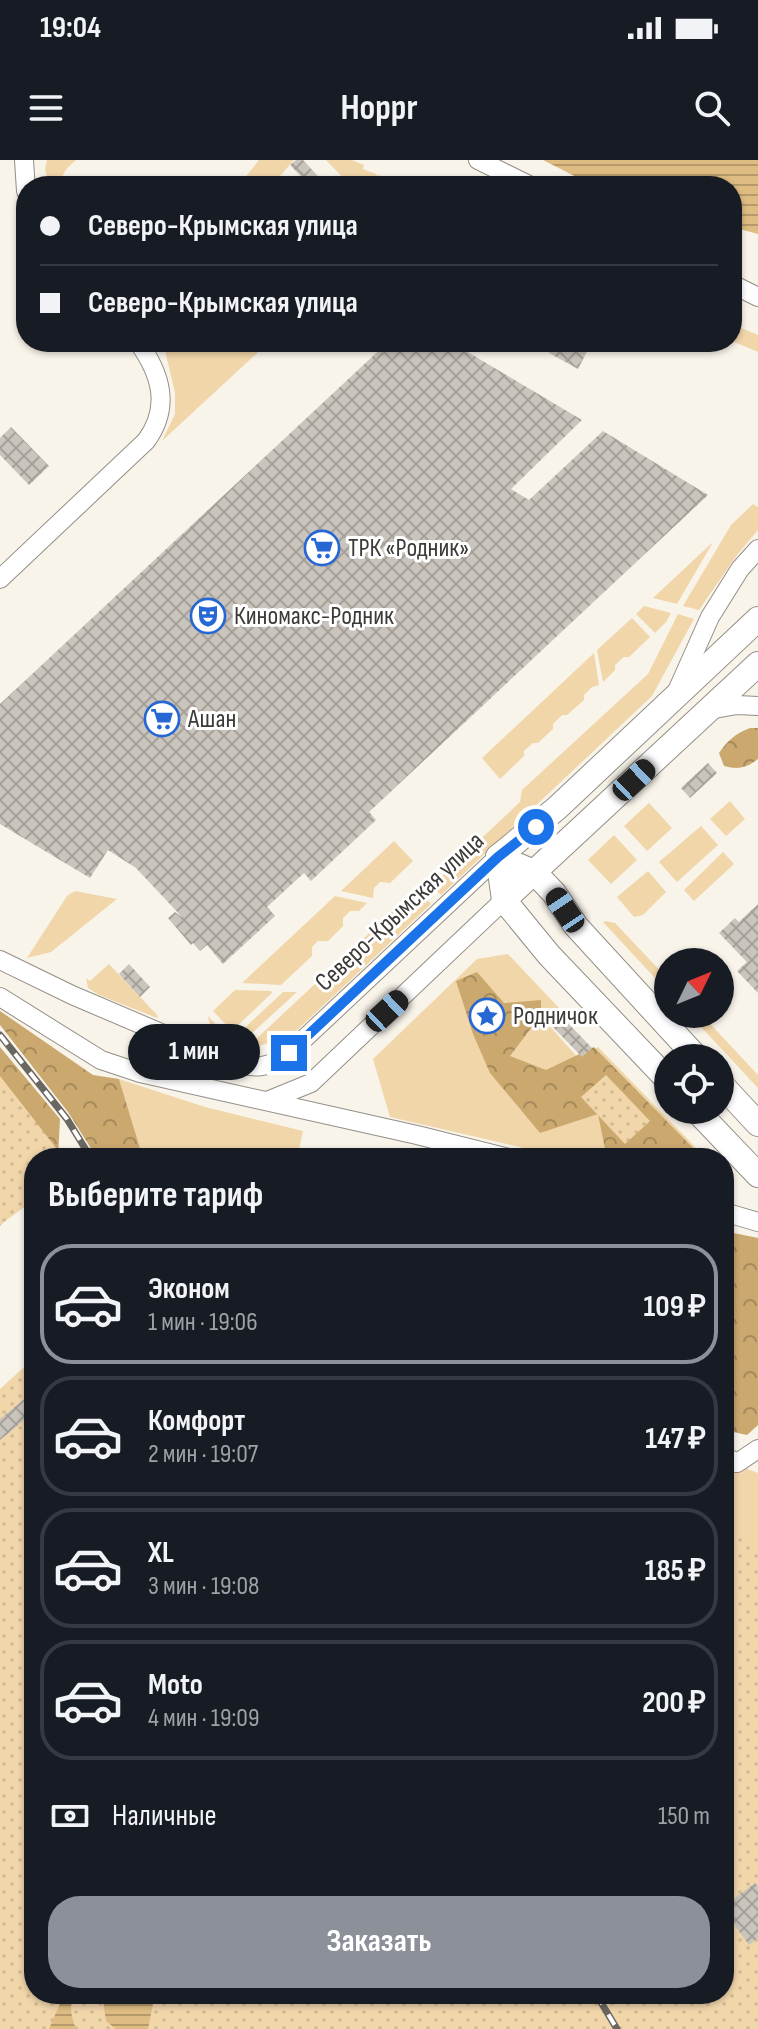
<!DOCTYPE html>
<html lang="ru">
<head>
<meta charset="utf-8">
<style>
	body { margin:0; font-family:"Sofia Sans Condensed",sans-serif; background:#242831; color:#f1f3f6; height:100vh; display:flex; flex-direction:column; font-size:30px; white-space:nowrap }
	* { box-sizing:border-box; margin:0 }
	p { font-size:26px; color:#9ea1a6 }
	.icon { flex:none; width:44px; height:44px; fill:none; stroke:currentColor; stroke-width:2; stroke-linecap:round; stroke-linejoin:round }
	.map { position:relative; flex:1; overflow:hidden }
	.details { position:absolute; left:24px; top:988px; width:710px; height:856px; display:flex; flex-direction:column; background:#171b24; border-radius:32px; box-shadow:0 2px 6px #0004 }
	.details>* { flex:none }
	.guide { position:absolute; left:16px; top:16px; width:726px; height:176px; border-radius:32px; box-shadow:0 2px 6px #0004; display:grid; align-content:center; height:176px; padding:0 24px; background:#171b24 }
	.needle { width:52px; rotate:47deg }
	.buttons { position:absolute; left:654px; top:788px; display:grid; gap:16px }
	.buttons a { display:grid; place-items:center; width:80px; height:80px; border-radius:50%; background:#171b24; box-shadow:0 2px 6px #0004; font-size:40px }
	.end { position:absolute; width:36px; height:36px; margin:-18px; border:10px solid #1a73e8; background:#fff; box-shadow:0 0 0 4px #fff }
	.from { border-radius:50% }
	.bubble { position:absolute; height:56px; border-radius:28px; background:#171b24; box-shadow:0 2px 6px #0004; font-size:26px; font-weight:700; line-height:56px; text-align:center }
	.car { position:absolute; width:24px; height:48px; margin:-24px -12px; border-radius:10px; box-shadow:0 0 6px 2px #0007; background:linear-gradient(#222 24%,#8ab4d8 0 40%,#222 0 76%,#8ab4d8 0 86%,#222 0) }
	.guide b { display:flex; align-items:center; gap:28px; height:76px; font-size:30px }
	.guide b+b { border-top:2px solid #363941 }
	.guide i { width:20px; height:20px; background:#f1f3f6 }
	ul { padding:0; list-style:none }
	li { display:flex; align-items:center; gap:24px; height:120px; margin:0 16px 12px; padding:0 8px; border:4px solid #363941; border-radius:32px }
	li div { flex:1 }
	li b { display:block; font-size:30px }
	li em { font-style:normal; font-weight:700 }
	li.on { border-color:#8c9099 }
	li>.icon { width:72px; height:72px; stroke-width:1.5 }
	h2 { padding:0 24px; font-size:36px; line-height:96px }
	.pay { display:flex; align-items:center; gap:20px; height:88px; padding:0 24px; font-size:30px }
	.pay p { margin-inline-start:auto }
	.action { display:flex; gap:16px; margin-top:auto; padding:16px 24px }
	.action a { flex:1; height:92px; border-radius:32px; background:#8c9099; color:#fff; font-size:32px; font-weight:700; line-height:92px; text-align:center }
	.status { display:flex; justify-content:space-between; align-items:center; height:56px; padding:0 40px; background:#171b24; direction:ltr }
	.status svg { height:22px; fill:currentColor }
	header { display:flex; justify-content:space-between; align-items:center; height:104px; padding:0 24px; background:#171b24; font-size:36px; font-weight:700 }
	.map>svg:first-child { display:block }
	.grass { fill:#f1d6aa }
	.forest { fill:url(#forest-crowns) }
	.park { fill:url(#park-dots) }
	.water { fill:url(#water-rules) }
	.building { fill:url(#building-cross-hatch) }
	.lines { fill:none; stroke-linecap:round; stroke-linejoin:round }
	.minor-casing { stroke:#938e86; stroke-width:20 }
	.major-casing { stroke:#938e86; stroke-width:26 }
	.minor { stroke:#fff; stroke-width:18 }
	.major { stroke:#fff; stroke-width:24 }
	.rail-casing { stroke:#6a6762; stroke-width:7 }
	.rail { stroke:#fff; stroke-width:4; stroke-dasharray:12; stroke-linecap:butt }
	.route { stroke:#1a73e8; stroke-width:10 }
	.labels { text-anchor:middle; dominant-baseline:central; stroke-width:6; stroke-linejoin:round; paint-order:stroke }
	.poi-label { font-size:26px; fill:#3d3b37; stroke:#fff; text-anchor:start }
	.street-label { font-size:26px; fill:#3d3b37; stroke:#fff }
</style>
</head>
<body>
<div class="status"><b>19:04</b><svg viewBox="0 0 49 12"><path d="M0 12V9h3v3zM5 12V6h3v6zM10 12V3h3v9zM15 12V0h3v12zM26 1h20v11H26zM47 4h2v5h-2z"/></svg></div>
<header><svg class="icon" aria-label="menu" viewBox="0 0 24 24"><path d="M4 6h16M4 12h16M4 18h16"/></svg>Hoppr<svg class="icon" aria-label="search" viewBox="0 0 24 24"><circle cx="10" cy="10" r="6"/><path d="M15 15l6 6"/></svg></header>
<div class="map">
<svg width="758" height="1869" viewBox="0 0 758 1869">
	<defs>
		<pattern id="forest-crowns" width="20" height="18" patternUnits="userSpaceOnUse" patternTransform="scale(2)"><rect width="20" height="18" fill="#caa86e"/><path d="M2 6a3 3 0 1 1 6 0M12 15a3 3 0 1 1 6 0" fill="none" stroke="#a58a5b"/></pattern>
		<pattern id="park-dots" width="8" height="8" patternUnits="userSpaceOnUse" patternTransform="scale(2)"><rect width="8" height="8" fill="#f1d6aa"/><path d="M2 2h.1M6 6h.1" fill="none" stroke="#d0b993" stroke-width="1.8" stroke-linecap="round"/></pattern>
		<pattern id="water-rules" width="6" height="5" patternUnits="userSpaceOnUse" patternTransform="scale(2)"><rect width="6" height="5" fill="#dfbc81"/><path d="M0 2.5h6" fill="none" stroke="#b69a6a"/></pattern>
		<pattern id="building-cross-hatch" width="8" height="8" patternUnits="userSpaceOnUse" patternTransform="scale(2)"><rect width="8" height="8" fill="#cac5bc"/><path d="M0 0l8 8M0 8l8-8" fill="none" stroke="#a5a19a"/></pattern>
	</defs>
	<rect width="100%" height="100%" fill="#f9f4ea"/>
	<g class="grass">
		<path d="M47,0h29c-9,8 -15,13 -15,26h-12l-4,-17z"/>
		<path d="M259,0h35l-14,16 4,5 1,5h-38l-3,-7z"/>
		<path d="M326,0h26l12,5 -1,4 43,17h-18l-11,-11 -12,11h-14z"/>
		<path d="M732,164l26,11v17l-26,-11z"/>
		<path d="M163,182h106l-107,99 13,-27v-21z"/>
		<path d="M753,344l5,3v23l-21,25 -38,55 -16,-4 48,-81z"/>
		<path d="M713,382l-36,62 -24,-6z"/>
		<path d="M644,446l27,7 -5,9 -11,11 -19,-19z"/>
		<path d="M678,454l16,5 -42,77 -211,199 -8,-8 1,-4 86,-81 2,-12 126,-116z"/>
		<path d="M632,458l18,19 -21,20h-5l-9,8v5l-12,12 -6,-32z"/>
		<path d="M594,493l5,32 -7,2 -8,8v5l-17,15h-5l-9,9v5l-15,14h-5l-9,8v5l-24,23 -18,-21z"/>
		<path d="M730,641l15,18 -19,17 -16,-17z"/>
		<path d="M649,643l23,25 -25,23 -23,-25z"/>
		<path d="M701,666l17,19 -41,37 -18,-20z"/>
		<path d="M614,675l23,25 -26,24 -23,-24z"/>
		<path d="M394,681l19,20 -23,22 -10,-1 -6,6 -1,10 -32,-7z"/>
		<path d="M723,692l11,12 -40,37 -10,-11z"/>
		<path d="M648,711l18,21 -23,23 -9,2 -17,-20z"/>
		<path d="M75,731l42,8 -66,53 -24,6 40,-62z"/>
		<path d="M411,734h11l9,10 -139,131c-28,13 -77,24 -84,-19l23,25 2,-2 21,2z"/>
		<path d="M335,736l32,7 -8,8h-9l-7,7v8l-15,15h-10l-6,6v9l-31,29 -39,-2z"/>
		<path d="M606,761l9,2 53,56v13l-65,-70z"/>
		<path d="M508,794l53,56 -14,13 33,37 18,-13 108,111h-139l-177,-41 -17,-58 104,-100z"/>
		<path d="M109,804l49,52 -1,2 -58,-23 -11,-7 -2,-10 4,3z"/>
		<path d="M235,830l36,1 1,2 -40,38 -19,-20z"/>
		<path d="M283,832h14l-47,43 -12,-1z"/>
		<path d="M689,854h12l57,61v13z"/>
		<path d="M119,919l86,28 98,24 -6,27h-154z"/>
		<path d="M724,1302l21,6 13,5v125l-34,-34z"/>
	</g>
	<g class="forest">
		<path d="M750,568h8v31c-12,9 -19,11 -34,7l-5,-13c9,-13 16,-19 31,-25z"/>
		<path d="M477,812l27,31 37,-3v15l-31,41 36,14 48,-23 109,111h-82l-15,-4 -8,-40 -58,19 -50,-60 -17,-39 -17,-53z"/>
		<path d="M0,851l93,64 26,4 24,79h-46l-29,-46 -68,-87z"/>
		<path d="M0,887l60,72 -2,39h-24l-28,61 -6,7z"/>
		<path d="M724,1071l34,7v187l-11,10 -23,-5z"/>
	</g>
	<g class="park">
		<path d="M606,915l44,46 -25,23 -44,-47z"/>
		<path d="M0,916l64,82h-30v42l-34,25z"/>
		<path d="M34,1198v636h690v-121l8,-10 -8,8v-361l34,41v478h-758v-640z"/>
	</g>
	<g class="water">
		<path d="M543,0h215v74l-26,-7v-41h-138z"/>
		<path d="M64,1834h10c-5,14 -3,21 2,35h-27z"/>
		<path d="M102,1834h49l3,5 -6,30h-32l-10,-8z"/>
	</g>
	<g class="building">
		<path d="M296,0h7l24,26h-17l-20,-21z"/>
		<path d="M388,182h63l131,78 -71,69 18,11 74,-69 105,64 -339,317 7,8 -65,61 -7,-8 -37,34 8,9 -52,48 -16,-19 -7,6 -7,-8 -2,2 -23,-27 7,-6 8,6 -47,-50 -28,-18 -18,28 -90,-54v-120z"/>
		<path d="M555,182h37l-14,27 -29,-16z"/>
		<path d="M11,267l38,39 -20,19 -29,-30v-17z"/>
		<path d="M708,603l9,10 -27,25 -9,-10z"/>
		<path d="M758,744v89l-21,-22 10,-9 -28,-29 16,-15 4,4z"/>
		<path d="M129,804l21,23 -10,10 -21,-23z"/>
		<path d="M560,855l32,33 -10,9 -32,-33z"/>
		<path d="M34,1231v21l-34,28v-21z"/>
		<path d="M755,1723l3,3v52l-9,7 -25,-34v-5z"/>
	</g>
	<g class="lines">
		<g class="minor-casing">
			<g id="minor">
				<path d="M24,0l2,31"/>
				<path d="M478,0l53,26"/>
				<path d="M732,124l26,13"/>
				<path d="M0,419l146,-138c25,-34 15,-67 -8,-99"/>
				<path d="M677,531l33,-74 30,-48 18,-20"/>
				<path d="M709,550l28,-5 21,1"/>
				<path d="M0,800l72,35 150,64c29,8 41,14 67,-6l209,-196"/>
				<path d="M0,837l101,63 39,13 277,62 92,23"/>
				<path d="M267,941l44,-18 193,-183"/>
				<path d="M724,1052l34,10"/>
				<path d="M724,1296l13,7 21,-14"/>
			</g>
		</g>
		<g class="major-casing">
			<g id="major">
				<path d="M498,697l59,-49 201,-189"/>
				<path d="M498,697l6,43 45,55 119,125"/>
				<path d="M498,697l36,15 20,21 22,33 121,132"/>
				<path d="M504,740l254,-236"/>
				<path d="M720,923l38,41"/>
				<path d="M696,950l62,65"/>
			</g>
		</g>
		<use href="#minor" class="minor"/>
		<use href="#major" class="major"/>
		<g class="rail-casing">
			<g id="rail">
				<path d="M0,875l67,84 24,39"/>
				<path d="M596,1834l21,35"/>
			</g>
		</g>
		<use href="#rail" class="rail"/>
	</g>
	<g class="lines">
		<path class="route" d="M289,893l209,-196 38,-30"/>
	</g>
	<defs>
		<g id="supermarket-ring" transform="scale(1.8)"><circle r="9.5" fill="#fff" stroke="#2667d4" stroke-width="1.5"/><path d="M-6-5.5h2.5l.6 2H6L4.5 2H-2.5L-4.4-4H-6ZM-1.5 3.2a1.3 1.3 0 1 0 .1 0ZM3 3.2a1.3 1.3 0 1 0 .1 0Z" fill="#2667d4"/></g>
		<g id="theatre-ring" transform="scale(1.8)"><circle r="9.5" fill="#fff" stroke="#2667d4" stroke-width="1.5"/><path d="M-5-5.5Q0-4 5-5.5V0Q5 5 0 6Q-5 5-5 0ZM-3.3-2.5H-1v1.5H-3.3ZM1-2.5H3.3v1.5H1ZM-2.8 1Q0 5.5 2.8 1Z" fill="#2667d4"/></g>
		<g id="sight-ring" transform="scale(1.8)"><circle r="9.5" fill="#fff" stroke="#2667d4" stroke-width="1.5"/><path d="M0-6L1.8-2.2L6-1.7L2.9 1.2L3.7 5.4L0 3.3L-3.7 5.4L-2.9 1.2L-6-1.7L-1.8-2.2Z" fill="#2667d4"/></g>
	</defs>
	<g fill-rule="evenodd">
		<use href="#supermarket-ring" x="322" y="388"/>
		<use href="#theatre-ring" x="208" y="456"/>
		<use href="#supermarket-ring" x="162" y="559"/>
		<use href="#sight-ring" x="487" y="856"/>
	</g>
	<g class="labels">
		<g class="poi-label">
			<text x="348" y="388">ТРК «Родник»</text>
			<text x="234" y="456">Киномакс-Родник</text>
			<text x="188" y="559">Ашан</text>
			<text x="513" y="856">Родничок</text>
		</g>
		<g class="street-label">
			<text transform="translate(400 752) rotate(-43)">Северо-Крымская улица</text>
		</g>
	</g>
</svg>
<div class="buttons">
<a><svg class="needle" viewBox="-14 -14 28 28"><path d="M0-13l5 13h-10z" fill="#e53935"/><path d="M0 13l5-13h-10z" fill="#9ea1a6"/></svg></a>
<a><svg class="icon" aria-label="locate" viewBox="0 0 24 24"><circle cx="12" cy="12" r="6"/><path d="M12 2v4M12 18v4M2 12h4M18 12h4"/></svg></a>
</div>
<i class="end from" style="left:536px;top:667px"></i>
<i class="end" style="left:289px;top:893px"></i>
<div class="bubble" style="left:128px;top:864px;width:132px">1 мин</div>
<i class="car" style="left:634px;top:620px;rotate:47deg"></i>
<i class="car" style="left:565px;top:750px;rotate:326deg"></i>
<i class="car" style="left:387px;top:851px;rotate:47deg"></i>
<div class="guide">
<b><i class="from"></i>Северо-Крымская улица</b>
<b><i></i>Северо-Крымская улица</b>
</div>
<section class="details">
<h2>Выберите тариф</h2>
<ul>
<li class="on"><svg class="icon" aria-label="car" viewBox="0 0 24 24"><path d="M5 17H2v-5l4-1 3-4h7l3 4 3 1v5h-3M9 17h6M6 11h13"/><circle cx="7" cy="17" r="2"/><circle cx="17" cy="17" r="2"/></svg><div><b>Эконом</b><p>1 мин · 19:06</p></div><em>109 ₽</em></li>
<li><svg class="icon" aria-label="car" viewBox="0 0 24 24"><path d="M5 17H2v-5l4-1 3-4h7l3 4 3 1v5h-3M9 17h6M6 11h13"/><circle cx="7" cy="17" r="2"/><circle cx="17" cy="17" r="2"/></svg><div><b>Комфорт</b><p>2 мин · 19:07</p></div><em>147 ₽</em></li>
<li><svg class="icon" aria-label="car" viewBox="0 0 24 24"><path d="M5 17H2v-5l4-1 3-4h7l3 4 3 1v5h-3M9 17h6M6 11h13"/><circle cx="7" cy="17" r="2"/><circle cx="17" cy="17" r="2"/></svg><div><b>XL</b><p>3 мин · 19:08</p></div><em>185 ₽</em></li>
<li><svg class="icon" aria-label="car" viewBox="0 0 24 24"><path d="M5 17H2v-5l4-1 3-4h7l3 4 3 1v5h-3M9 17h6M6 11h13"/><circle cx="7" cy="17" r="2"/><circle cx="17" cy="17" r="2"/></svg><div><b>Moto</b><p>4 мин · 19:09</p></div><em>200 ₽</em></li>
</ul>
<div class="pay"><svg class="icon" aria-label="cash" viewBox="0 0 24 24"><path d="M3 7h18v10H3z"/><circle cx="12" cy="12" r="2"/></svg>Наличные<p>150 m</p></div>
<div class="action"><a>Заказать</a></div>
</section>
</div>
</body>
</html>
